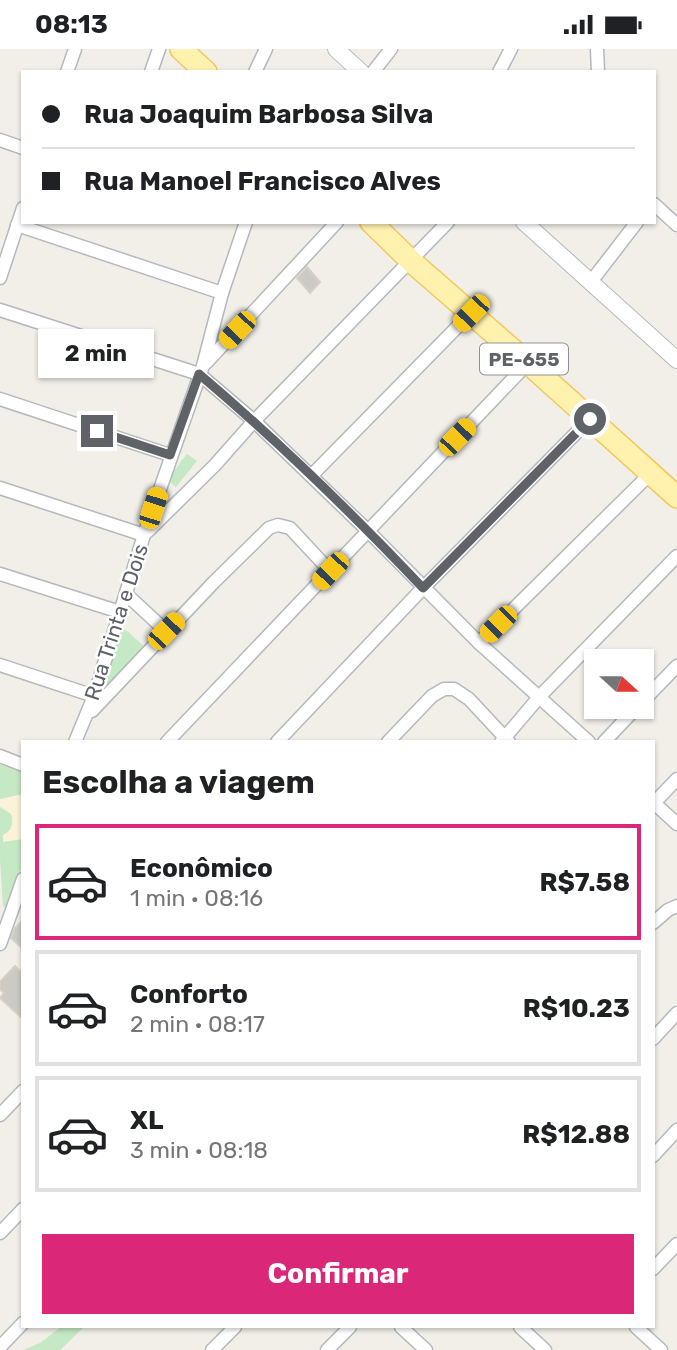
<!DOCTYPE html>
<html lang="pt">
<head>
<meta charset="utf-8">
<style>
	body { margin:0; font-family:Rubik,sans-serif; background:#f2f2f2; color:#202124; height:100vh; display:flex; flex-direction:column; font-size:26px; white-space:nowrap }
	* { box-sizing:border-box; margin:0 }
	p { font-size:23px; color:#757577 }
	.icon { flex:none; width:38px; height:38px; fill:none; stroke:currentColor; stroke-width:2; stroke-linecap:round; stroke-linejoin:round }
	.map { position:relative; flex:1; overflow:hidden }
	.details { position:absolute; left:21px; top:691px; width:634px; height:588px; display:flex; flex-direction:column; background:#fff; border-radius:0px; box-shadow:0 2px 5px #0004 }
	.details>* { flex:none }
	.guide { position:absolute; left:21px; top:21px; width:635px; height:154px; border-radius:0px; box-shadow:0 2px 5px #0004; display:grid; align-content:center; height:154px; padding:0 21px; background:#fff }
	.needle { width:46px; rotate:111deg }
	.fabs { position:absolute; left:584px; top:600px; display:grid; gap:14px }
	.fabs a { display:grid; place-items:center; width:70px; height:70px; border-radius:0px; background:#fff; box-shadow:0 2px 5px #0004; font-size:35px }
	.end { position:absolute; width:32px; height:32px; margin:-16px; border:9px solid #5f6368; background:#fff; box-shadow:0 0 0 4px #fff }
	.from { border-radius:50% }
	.bubble { position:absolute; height:49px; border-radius:0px; background:#fff; box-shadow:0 2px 5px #0004; font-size:23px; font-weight:700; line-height:49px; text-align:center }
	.car { position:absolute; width:21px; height:42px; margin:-21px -10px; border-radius:9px; box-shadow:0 0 5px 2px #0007; background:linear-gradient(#f5c518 24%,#345 0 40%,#f5c518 0 76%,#345 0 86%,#f5c518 0) }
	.guide b { display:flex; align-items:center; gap:24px; height:66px; font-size:26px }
	.guide b+b { border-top:2px solid #e0e0e0 }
	.guide i { width:18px; height:18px; background:#202124 }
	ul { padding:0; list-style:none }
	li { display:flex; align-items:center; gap:21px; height:116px; margin:0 14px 10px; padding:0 7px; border:4px solid #e0e0e0; border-radius:0px }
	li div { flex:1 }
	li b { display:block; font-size:26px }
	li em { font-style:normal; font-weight:700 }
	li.selected { border-color:#db2777 }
	li>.icon { width:63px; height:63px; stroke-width:1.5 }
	h2 { padding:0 21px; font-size:32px; line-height:84px }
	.button { display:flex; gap:14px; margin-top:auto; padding:14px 21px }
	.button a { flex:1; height:80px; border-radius:0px; background:#db2777; color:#fff; font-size:28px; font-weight:700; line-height:80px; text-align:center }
	.status { display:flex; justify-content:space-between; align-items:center; height:49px; padding:0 35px; background:#fff; direction:ltr }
	.status svg { height:19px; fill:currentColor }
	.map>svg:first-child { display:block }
	.green { fill:#c5e8c5 }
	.sand { fill:#fbf3d9 }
	.building { fill:#cccac5; stroke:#d6d1c6; stroke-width:2 }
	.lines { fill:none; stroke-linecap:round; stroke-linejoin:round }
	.minor-casing { stroke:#b5b8bc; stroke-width:15 }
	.tertiary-casing { stroke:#b5b8bc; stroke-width:18 }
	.primary-casing { stroke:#f2c960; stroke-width:24 }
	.minor { stroke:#fff; stroke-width:12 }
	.tertiary { stroke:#fff; stroke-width:16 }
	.primary { stroke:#fff2af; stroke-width:21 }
	.route { stroke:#5f6368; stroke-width:9 }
	.labels { text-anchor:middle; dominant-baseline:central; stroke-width:5; stroke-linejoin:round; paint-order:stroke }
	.shield { fill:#fff; stroke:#8f9295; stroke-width:2 }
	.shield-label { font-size:19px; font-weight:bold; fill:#5f6368 }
	.street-label { font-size:21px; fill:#5f6368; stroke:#fff }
</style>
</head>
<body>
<div class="status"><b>08:13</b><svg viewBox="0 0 49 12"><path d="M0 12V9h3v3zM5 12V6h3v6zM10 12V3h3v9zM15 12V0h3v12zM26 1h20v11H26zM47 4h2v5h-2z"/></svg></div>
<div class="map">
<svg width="677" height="1301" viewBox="0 0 677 1301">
	<rect width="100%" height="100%" fill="#f1efe8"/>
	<g class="green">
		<path d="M187,405l10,7 -21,26 -9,-7z"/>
		<path d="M119,575l27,24 -49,52z"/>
		<path d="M0,715l23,8v91l-15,44 -2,1 -3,-2 -3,-47z"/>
		<path d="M61,1278h23l-24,23h-37l17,-7z"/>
	</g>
	<path class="sand" d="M23,745v45l-20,3v-7c9,-4 11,-13 8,-21l-11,-7v-8z"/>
	<g class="building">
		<path d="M307,218l13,15 -10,11 -13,-15z"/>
		<path d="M23,871v29l-12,-11 4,-10z"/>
		<path d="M15,917l8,8v45l-23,-21 4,-5 -4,-4v-7z"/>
	</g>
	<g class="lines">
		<g class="minor-casing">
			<g id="minor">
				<path d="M597,0l1,23"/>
				<path d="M67,23l8,-23"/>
				<path d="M151,23l8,-23"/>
				<path d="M255,23l11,-23"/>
				<path d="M373,23l18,-23"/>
				<path d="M499,23l12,-23"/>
				<path d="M0,91l23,8"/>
				<path d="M654,155l23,21"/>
				<path d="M17,176l205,68"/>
				<path d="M0,229l23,-70"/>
				<path d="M590,234l47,-61"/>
				<path d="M0,261l199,64 55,47 114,110 111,112 110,99"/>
				<path d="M206,314l131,-141"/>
				<path d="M0,350l170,56"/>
				<path d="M311,427l160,-163"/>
				<path d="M0,439l144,47"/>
				<path d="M147,483l68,-67 39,-44 194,-199"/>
				<path d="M0,525l120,38"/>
				<path d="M126,545l40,37"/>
				<path d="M479,594l172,-170"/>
				<path d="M0,616l94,31"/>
				<path d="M642,653l35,-36"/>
				<path d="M92,662l122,-129 55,-54 9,-3 12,3 40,43"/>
				<path d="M75,693l19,-46 50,-161 59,-169 19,-73 24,-71"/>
				<path d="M167,693l361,-379"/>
				<path d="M277,693l146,-154 167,-169"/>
				<path d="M388,693l44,-46 12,-7h10l15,10 40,43"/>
				<path d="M501,693l39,-46 137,-140"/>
				<path d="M604,693l33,-35"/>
				<path d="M0,707l23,9"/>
				<path d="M653,753l24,22"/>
				<path d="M653,755l24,-25"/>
				<path d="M653,874l15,-13 9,-4"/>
				<path d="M0,895l23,-65"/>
				<path d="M653,990l24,-26"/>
				<path d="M0,1066l23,-24"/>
				<path d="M653,1107l24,-26"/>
				<path d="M0,1184l23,-24"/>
				<path d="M653,1220l24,-25"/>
				<path d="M401,1278l25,23"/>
				<path d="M520,1278l25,23"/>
				<path d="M636,1278l25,23"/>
				<path d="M0,1298l23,-24"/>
				<path d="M212,1301l23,-23"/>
				<path d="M327,1301l23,-23"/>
			</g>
		</g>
		<g class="tertiary-casing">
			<g id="tertiary">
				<path d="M336,0l25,23"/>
				<path d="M524,173l153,138"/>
			</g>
		</g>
		<g class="primary-casing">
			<g id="primary">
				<path d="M181,0l25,23"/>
				<path d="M371,173l41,40 116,101 149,134"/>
			</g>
		</g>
		<use href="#minor" class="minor"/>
		<use href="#tertiary" class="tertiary"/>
		<use href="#primary" class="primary"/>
	</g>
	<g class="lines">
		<path class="route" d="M97,382l73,24 29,-81c79,67 153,139 224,214l167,-169"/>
	</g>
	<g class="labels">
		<rect class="shield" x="480" y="294.5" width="88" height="31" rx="5"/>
		<g class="shield-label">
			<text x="524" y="310">PE-655</text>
		</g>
		<g class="street-label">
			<text transform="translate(116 573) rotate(-72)">Rua Trinta e Dois</text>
		</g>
	</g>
</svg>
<div class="fabs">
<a><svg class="needle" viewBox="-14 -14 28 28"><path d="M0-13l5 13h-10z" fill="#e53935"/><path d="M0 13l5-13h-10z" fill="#757577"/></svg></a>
</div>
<i class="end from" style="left:590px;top:370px"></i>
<i class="end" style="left:97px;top:382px"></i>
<div class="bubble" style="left:38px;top:280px;width:116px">2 min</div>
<i class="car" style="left:471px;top:264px;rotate:224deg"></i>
<i class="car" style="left:237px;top:281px;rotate:223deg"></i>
<i class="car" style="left:457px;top:388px;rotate:44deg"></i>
<i class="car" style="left:153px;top:459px;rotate:18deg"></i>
<i class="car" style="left:330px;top:522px;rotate:223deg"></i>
<i class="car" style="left:498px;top:575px;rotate:225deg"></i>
<i class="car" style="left:166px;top:582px;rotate:44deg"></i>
<div class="guide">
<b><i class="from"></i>Rua Joaquim Barbosa Silva</b>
<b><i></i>Rua Manoel Francisco Alves</b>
</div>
<section class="details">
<h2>Escolha a viagem</h2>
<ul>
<li class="selected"><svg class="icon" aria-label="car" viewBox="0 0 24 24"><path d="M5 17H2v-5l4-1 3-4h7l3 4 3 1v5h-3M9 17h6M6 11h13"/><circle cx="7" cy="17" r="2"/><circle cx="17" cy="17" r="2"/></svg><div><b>Econômico</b><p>1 min · 08:16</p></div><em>R$7.58</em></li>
<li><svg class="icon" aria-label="car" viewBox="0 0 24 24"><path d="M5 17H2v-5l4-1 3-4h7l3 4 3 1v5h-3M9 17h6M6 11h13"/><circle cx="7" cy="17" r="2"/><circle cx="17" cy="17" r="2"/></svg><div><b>Conforto</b><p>2 min · 08:17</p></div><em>R$10.23</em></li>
<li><svg class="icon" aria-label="car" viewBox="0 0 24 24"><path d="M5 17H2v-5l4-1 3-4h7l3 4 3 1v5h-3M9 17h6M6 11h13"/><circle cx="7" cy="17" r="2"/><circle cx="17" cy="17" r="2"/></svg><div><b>XL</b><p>3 min · 08:18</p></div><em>R$12.88</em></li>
</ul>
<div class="button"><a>Confirmar</a></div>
</section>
</div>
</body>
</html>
